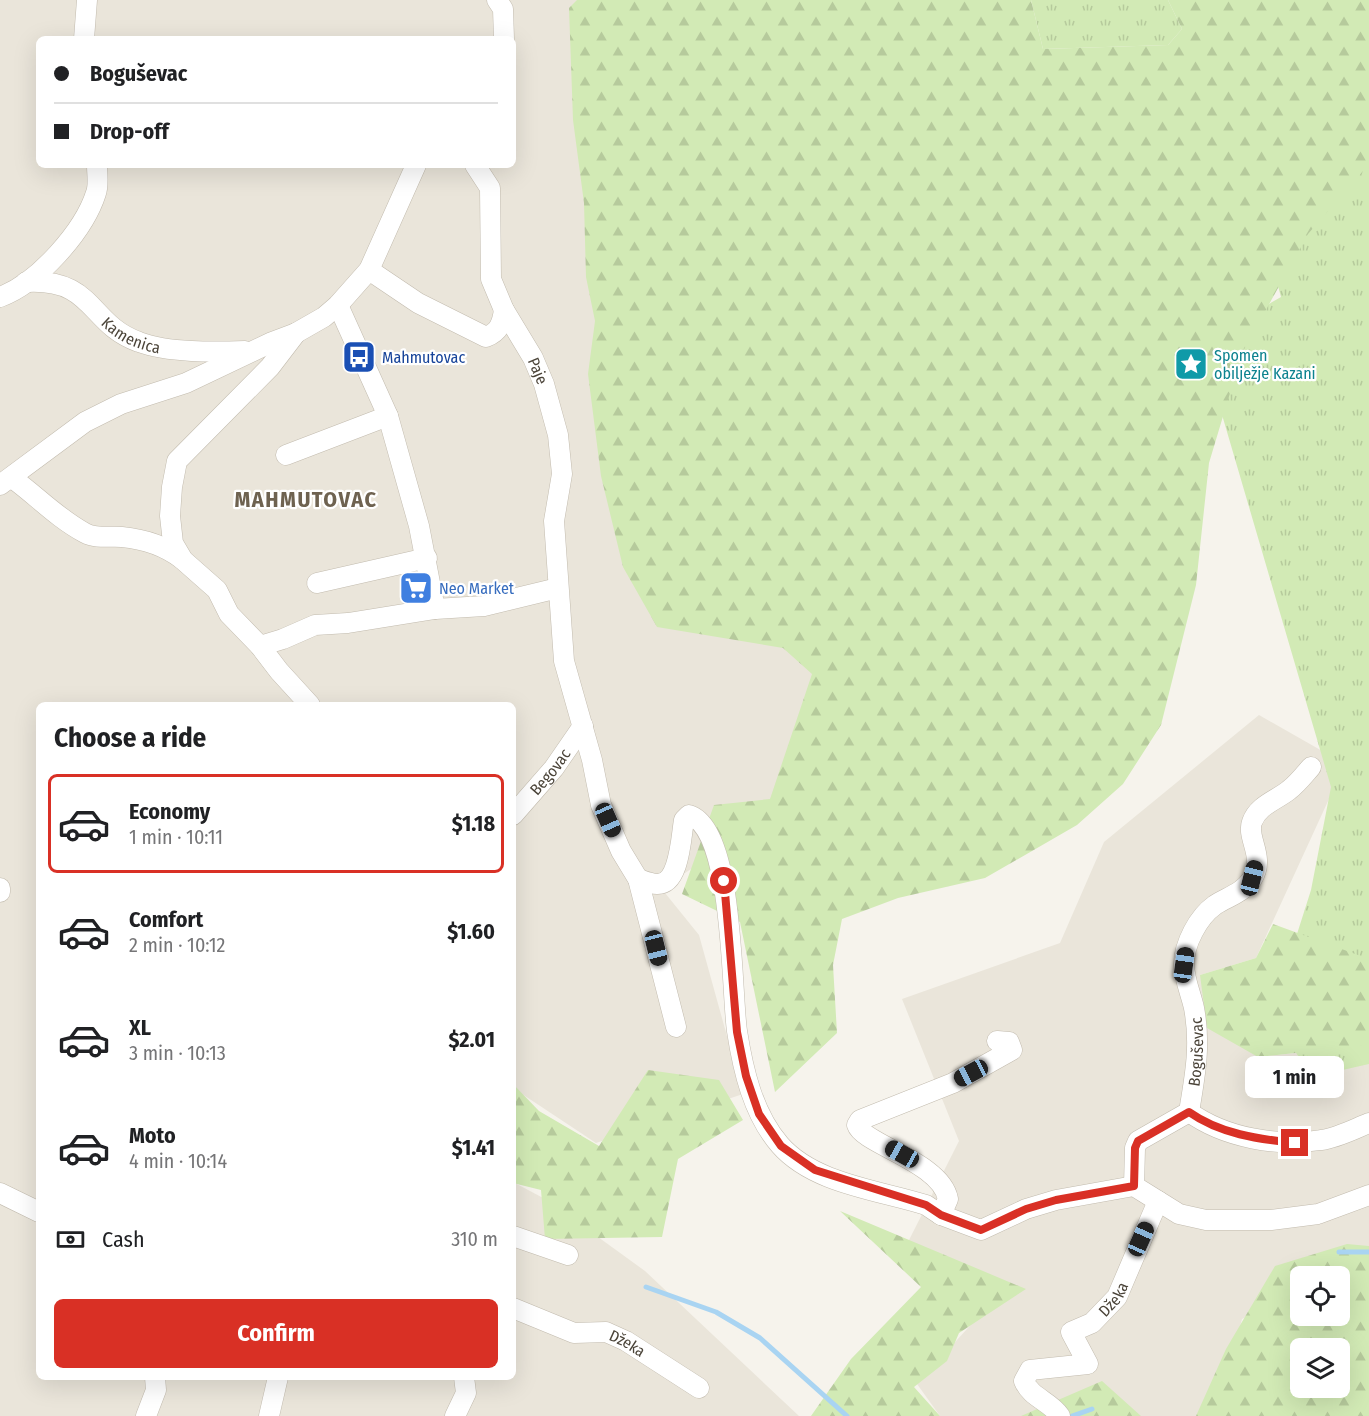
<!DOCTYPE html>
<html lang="en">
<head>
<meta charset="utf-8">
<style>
	body { margin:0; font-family:"Fira Sans Condensed",sans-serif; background:#f2f2f2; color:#202124; height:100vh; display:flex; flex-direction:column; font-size:22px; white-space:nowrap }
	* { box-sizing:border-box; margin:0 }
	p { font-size:20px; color:#757577 }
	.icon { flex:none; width:33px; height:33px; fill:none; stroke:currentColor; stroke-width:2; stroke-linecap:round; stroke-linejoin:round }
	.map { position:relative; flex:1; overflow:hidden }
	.side { position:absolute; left:36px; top:702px; width:480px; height:678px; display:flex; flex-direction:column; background:#fff; border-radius:9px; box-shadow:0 6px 24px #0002 }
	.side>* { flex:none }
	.top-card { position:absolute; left:36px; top:36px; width:480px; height:132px; border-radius:9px; box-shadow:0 6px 24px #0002; display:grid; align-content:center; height:132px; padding:0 18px; background:#fff }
	.tools { position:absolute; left:1290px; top:1266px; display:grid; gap:12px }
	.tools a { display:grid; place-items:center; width:60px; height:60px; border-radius:9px; background:#fff; box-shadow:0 6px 24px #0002; font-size:30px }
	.end { position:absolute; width:27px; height:27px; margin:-14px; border:8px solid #d93025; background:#fff; box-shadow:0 0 0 3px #fff }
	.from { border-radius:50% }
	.bubble { position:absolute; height:42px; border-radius:9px; background:#fff; box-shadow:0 6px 24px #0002; font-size:20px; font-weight:700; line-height:42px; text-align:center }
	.car { position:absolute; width:18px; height:36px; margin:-18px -9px; border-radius:8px; box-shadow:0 0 4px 2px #0007; background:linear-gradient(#222 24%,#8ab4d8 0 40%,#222 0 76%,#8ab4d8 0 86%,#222 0) }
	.top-card b { display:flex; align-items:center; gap:21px; height:57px; font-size:22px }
	.top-card b+b { border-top:2px solid #e0e0e0 }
	.top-card i { width:15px; height:15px; background:#202124 }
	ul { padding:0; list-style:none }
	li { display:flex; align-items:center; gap:18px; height:99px; margin:0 12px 9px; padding:0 6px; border:3px solid transparent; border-radius:9px }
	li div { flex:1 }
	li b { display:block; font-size:22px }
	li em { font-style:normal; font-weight:700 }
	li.on { border-color:#d93025 }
	li>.icon { width:54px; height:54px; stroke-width:1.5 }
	h2 { padding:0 18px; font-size:27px; line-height:72px }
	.pay { display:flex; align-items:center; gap:15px; height:66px; padding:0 18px; font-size:22px }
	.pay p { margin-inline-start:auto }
	.cta { display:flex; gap:12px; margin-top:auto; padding:12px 18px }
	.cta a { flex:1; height:69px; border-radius:9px; background:#d93025; color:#fff; font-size:24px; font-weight:700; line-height:69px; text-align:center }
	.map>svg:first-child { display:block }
	.residential { fill:#eae5da; fill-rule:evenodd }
	.grass { fill:url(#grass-tufts) }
	.forest { fill:url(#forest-firs); fill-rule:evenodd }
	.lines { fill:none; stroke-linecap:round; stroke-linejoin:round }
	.stream { stroke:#a9d4f2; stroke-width:5 }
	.street-casing { stroke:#c2bbae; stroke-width:21 }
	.street { stroke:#fff; stroke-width:20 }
	.route { stroke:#d93025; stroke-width:8 }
	.labels { text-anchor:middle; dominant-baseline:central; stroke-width:4.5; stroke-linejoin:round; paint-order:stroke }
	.street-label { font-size:16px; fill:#4b4439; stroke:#fff }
	.culture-label { font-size:16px; fill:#0d838f; stroke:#fff; text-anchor:start }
	.transit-label { font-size:16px; fill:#164399; stroke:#fff; text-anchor:start }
	.shop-label { font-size:16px; fill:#366cbe; stroke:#fff; text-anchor:start }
	.district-label { font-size:22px; font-weight:bold; letter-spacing:1.5px; fill:#6e6250; stroke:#fff }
</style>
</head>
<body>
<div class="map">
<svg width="1369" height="1416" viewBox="0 0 1369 1416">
	<defs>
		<pattern id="grass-tufts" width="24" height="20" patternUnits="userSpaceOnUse" patternTransform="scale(1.5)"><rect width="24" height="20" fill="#d2eab5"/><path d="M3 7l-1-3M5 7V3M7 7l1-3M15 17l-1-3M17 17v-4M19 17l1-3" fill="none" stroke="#b6ca9c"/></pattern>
		<pattern id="forest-firs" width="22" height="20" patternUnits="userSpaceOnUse" patternTransform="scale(1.5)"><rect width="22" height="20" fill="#d2eab5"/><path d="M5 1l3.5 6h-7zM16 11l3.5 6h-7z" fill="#b6ca9c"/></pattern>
	</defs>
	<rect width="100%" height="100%" fill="#f6f3ec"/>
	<g class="residential">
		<path d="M0,0h610l245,638 -62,167 -132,83 38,47 44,159 -147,49 -83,-55v-383h-474v672h474v-195l34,18 98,71 154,145h-799zM39,39h474v126h-474z"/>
		<path d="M1259,715l86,49 -89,194 -56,17 58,82 111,-12v215l-69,16v16l-58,27 -26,97h-276l-23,-32 89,-98 -100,-40 53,-105 -57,-142 158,-56 44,-101z"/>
	</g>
	<g class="grass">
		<path d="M1031,0h137l14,29 -14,16 -125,4z"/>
		<path d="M1369,50v1014l-57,13 -33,-50 11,-71 21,-66 20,-103 -130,-444 80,-46 -35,-127z"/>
	</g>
	<g class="forest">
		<path d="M577,0h454l12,49 125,-4 14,-16 -14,-29h201v164l-61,70 -66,119 -33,110 -13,122 -35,140 -38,59 -46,41 -92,53 -87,20 -56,21 -9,46 4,68 -62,59 -35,-170 -58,-28 32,-89 56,-6 42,-125 -29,-26 -126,-21 -34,-60 -22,-91 -13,-102 7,-53 -9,-44 -2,-74 -11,-83 -4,-112z"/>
		<path d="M1273,924l96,35v86l-111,12 -51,-29 -7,-53 56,-17z"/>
		<path d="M648,1070l71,10 24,40 -65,39 -16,78 -117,2 -4,-49 -28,-7v-99l26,27 60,35z"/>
		<path d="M840,1211l186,78 -67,44 -12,28 -33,26 26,29h-129l40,-57 70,-72z"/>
		<path d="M1347,1244l22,2v170h-173l30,-67 49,-83zM1340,1276v40h-40v-40zM1340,1348v40h-40v-40z"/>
		<path d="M1102,1381l39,35h-120z"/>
	</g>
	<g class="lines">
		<g class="stream">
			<path d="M1339,1252h30"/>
			<path d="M646,1287l70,25 44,26 87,78"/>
			<path d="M1072,1416l20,-7"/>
		</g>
		<g class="street-casing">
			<g id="street">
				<path d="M497,0l6,9 1,30"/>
				<path d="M84,39l3,-39"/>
				<path id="s1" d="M475,165l15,23 1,91 13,31 29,48 11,26 14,51 4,39 -8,47 10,140 28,99 9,45 20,46 17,28 38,148"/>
				<path d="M369,270l49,33 68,34c13,-5 16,-13 18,-27"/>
				<path id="s2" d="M26,282c69,-4 62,42 113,60 29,11 76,10 106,9"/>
				<path d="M0,297c38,-14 84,-66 96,-104 3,-8 1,-19 1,-28"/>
				<path d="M338,305l50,111 31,110 16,83"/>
				<path d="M296,333l-26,34 -93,94 -5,26 -2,29 3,27 10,17 34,30 12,24 31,32 19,25 31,34"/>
				<path d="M286,455l102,-39"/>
				<path d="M12,478c25,18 45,40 73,55 11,6 25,3 37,4 21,2 43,9 60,22"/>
				<path d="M0,485l85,-63 36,-18 65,-21 86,-41 24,-9 28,-16 14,-12 31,-35 47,-105"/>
				<path d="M317,583l110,-25"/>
				<path d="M260,646l23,-7 32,-14 33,-2 87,-14 49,-3 74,-18"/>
				<path id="s3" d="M513,815l41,-47 29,-42"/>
				<path d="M638,879c6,2 13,5 19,5 23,1 24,-48 27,-64l5,-5c45,13 42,174 48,216 6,39 16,83 43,114 34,39 99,45 146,60l15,10 40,15 45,-21 30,-9 78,-14 45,28 27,6h65l47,-6 51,-19"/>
				<path d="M0,888v4"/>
				<path d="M1189,1112c36,26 89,35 132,28 16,-2 33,-11 48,-17"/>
				<path id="s4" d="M1134,1186l1,-38 3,-7 51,-29c6,-36 12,-67 5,-104 -3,-14 -10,-29 -10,-44 0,-20 14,-47 31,-59 12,-8 28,-12 37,-26 14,-22 -6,-41 0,-57 6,-17 25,-22 37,-32 8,-6 15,-15 22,-23"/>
				<path d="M0,1193l39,19"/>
				<path d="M941,1215l7,-16c-7,-37 -85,-55 -91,-74l3,-5 93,-37 59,-33 -3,-8 -12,-1"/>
				<path d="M513,1236l55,19"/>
				<path id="s5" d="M513,1308l61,25 32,-1 20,9 73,47"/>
				<path d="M146,1416l10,-26 -1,-13"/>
				<path d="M269,1416l9,-39"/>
				<path d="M455,1416l11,-23 -2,-16"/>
				<path id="s6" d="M1060,1416c-10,-15 -29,-18 -36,-35l6,-11 58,-6 -17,-32 21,-9 25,-26 41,-96"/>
			</g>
		</g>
		<use href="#street" class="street"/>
	</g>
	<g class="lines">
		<path class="route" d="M724,881l13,151 9,44 13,38 22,32 34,24 111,35 15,10 40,15 45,-21 30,-9 78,-14 1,-38 3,-7 51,-29c31,22 69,27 106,31"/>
	</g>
	<defs>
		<g id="bus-square" transform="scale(1.725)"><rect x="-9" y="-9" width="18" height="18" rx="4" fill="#1a4fb4" stroke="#fff"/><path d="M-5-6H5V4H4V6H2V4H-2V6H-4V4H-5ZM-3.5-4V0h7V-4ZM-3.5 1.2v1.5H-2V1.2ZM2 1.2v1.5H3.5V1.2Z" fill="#fff"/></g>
		<g id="sight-square" transform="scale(1.725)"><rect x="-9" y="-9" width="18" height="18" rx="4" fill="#0f9aa8" stroke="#fff"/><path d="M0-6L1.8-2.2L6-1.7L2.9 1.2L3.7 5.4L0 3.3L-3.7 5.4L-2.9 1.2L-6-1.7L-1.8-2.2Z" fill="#fff"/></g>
		<g id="supermarket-square" transform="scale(1.725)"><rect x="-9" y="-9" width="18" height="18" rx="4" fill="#3f7fe0" stroke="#fff"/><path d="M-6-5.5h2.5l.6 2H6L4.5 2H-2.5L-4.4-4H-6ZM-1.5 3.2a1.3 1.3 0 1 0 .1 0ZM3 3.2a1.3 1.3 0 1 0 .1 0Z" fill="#fff"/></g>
	</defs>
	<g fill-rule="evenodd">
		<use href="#bus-square" x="359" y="357"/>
		<use href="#sight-square" x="1191" y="364"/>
		<use href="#supermarket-square" x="416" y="588"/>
	</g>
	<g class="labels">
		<g class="street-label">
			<text stroke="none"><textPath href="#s2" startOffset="123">Kamenica</textPath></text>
			<text stroke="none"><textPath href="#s1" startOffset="222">Paje</textPath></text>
			<text stroke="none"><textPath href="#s3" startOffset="57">Begovac</textPath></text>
			<text stroke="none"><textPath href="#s4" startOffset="165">Boguševac</textPath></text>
			<text stroke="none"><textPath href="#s6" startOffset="213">Džeka</textPath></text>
			<text stroke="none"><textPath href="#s5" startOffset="122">Džeka</textPath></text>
		</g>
		<g class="culture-label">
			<text x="1214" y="355">Spomen<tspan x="1214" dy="18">obilježje Kazani</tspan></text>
		</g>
		<g class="transit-label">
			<text x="382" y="357">Mahmutovac</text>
		</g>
		<g class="shop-label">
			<text x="439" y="588">Neo Market</text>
		</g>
		<g class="district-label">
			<text x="306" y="499">MAHMUTOVAC</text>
		</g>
	</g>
</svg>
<div class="tools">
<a><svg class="icon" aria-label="locate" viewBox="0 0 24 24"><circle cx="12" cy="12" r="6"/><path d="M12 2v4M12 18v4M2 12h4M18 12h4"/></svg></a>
<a><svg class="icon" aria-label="layers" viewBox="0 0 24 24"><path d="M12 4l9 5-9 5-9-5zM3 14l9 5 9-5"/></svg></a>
</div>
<i class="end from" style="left:724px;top:881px"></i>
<i class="end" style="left:1295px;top:1143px"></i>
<div class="bubble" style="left:1245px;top:1056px;width:99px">1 min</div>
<i class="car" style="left:608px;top:820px;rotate:156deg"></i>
<i class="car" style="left:1252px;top:878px;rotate:14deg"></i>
<i class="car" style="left:656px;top:948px;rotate:166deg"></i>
<i class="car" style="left:1184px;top:965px;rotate:8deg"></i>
<i class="car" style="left:971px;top:1073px;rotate:242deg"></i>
<i class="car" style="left:902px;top:1154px;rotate:299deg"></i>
<i class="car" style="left:1141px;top:1239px;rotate:24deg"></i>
<div class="top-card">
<b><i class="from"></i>Boguševac</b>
<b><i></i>Drop-off</b>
</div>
<section class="side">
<h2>Choose a ride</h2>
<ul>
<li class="on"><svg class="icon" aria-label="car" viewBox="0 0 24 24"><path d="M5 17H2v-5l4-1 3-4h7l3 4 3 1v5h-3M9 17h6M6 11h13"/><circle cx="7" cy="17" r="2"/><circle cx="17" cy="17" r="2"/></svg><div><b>Economy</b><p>1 min · 10:11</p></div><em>$1.18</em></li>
<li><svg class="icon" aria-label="car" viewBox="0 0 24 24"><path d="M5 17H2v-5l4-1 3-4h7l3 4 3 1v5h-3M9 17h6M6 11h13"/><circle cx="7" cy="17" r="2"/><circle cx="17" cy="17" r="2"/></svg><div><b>Comfort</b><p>2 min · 10:12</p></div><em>$1.60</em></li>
<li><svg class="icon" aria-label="car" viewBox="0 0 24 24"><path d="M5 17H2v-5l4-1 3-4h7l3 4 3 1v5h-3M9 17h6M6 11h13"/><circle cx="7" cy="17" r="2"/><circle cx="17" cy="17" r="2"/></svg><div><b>XL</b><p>3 min · 10:13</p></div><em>$2.01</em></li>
<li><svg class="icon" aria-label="car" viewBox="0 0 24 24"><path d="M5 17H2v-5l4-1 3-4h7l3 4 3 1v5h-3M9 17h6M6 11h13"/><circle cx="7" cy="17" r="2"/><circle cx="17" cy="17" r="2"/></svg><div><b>Moto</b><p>4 min · 10:14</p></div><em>$1.41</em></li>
</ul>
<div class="pay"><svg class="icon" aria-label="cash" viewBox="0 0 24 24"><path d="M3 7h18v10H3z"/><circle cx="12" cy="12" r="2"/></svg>Cash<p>310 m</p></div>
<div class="cta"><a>Confirm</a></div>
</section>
</div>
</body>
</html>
